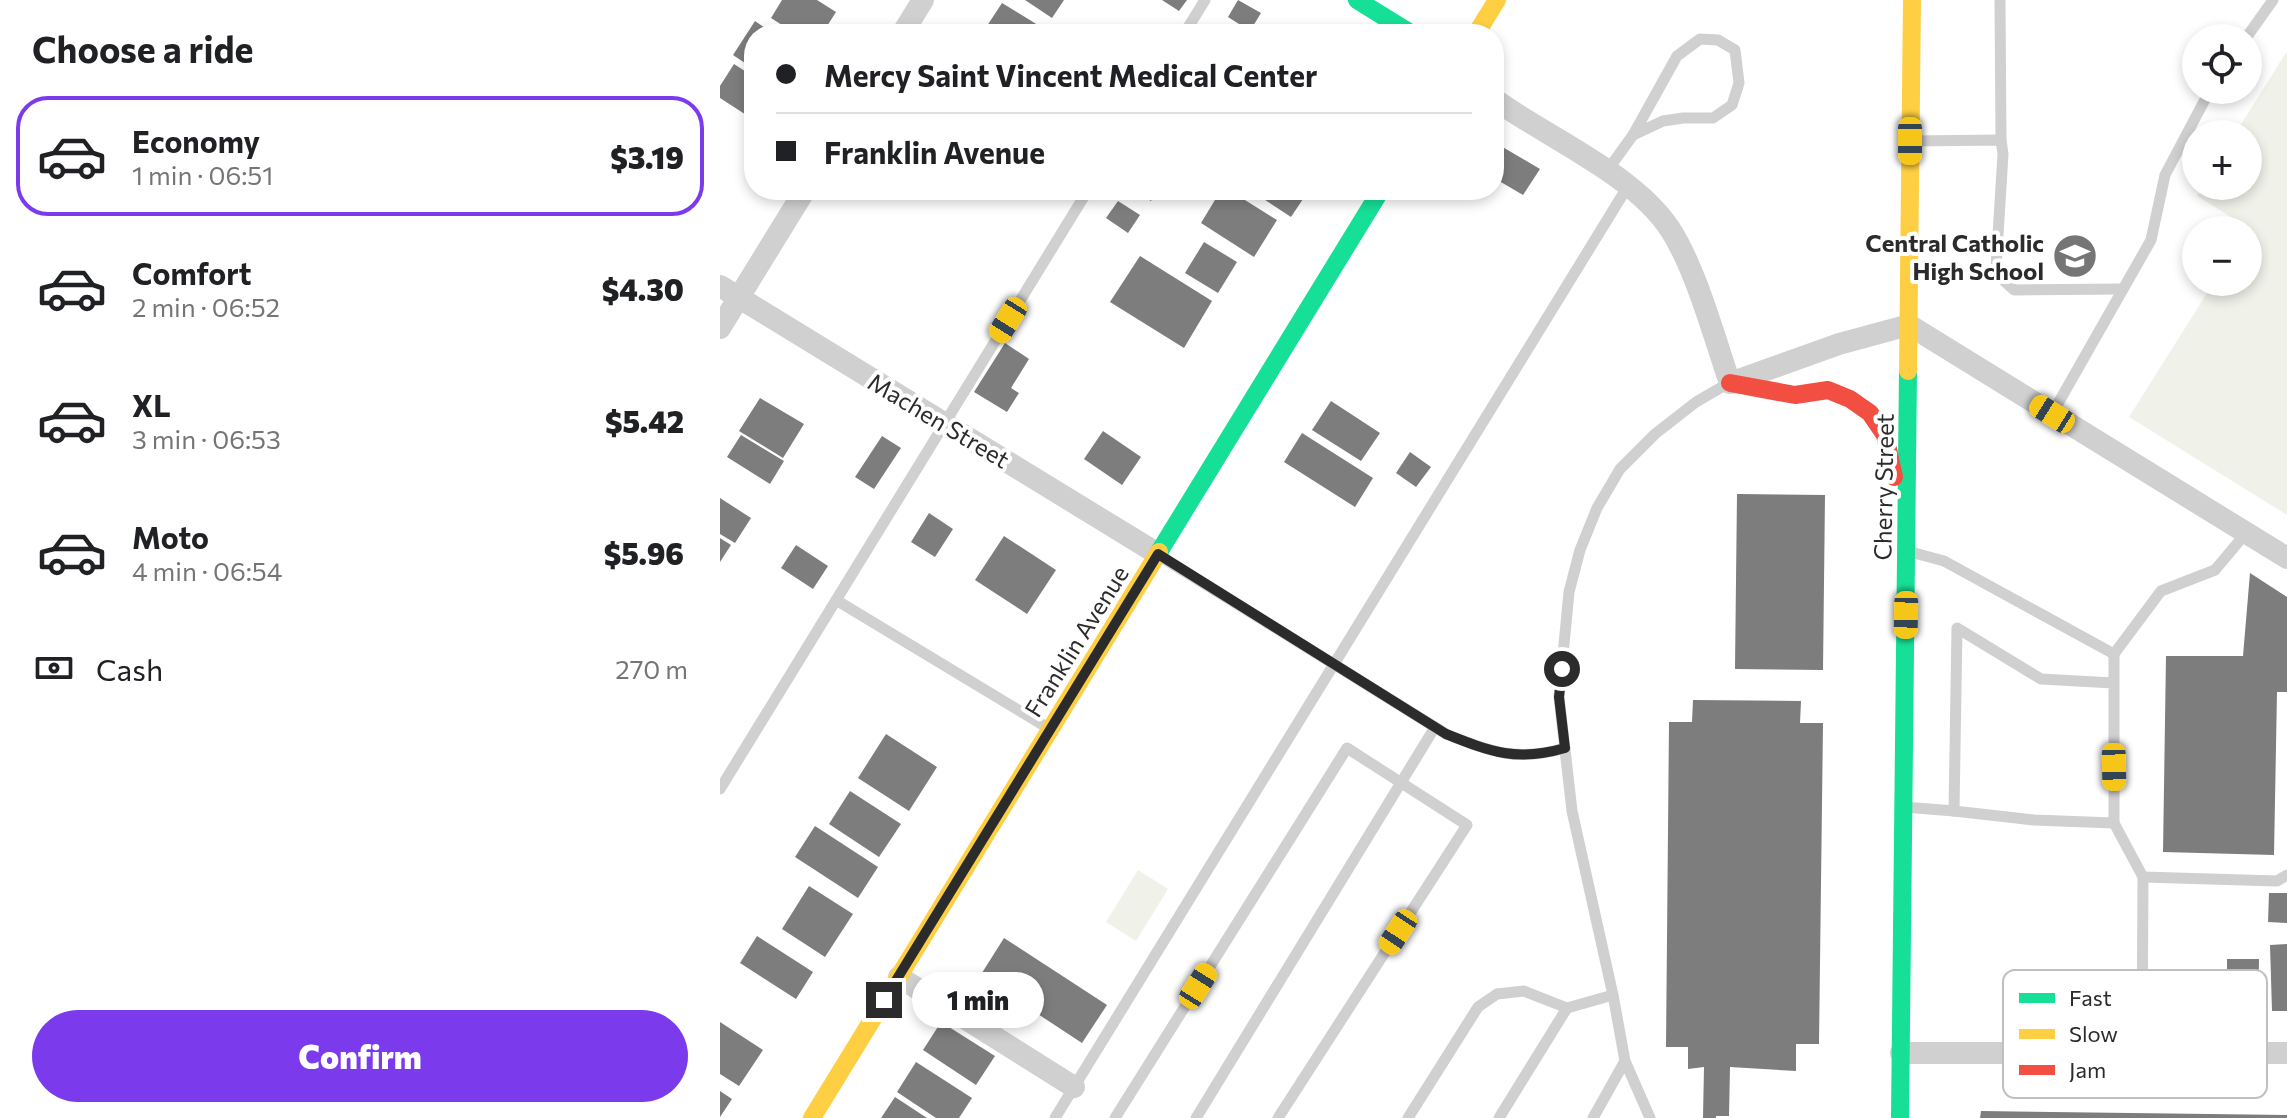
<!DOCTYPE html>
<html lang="en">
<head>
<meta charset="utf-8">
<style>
	body { margin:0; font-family:Commissioner,sans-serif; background:#f6f6f6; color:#202124; height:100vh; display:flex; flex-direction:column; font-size:30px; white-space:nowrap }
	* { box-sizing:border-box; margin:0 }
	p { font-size:26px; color:#757577 }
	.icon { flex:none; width:44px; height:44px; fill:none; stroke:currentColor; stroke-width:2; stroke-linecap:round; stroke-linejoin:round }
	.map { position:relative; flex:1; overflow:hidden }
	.drawer { display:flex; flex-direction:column; background:#fff; width:720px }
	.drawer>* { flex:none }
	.top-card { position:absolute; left:24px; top:24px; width:760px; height:176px; border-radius:32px; box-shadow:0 4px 12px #0003; display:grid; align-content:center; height:176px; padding:0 32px; background:#fff }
	.tools { position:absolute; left:1462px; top:24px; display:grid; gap:16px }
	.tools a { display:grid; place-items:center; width:80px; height:80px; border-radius:50%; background:#fff; box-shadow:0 4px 12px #0003; font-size:40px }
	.end { position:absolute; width:36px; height:36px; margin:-18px; border:10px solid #2b2b2b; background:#fff; box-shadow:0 0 0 4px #fff }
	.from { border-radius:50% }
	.bubble { position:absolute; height:56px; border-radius:28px; background:#fff; box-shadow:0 4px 12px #0003; font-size:26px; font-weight:800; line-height:56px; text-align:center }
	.car { position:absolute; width:24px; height:48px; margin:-24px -12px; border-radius:10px; box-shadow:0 0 6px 2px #0007; background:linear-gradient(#f5c518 24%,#345 0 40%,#f5c518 0 76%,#345 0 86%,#f5c518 0) }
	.top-card b { display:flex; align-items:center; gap:28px; height:76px; font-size:30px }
	.top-card b+b { border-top:2px solid #e0e0e0 }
	.top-card i { width:20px; height:20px; background:#202124 }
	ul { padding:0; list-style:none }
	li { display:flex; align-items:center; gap:24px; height:120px; margin:0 16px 12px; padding:0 16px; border:4px solid transparent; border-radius:32px }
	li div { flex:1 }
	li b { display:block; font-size:30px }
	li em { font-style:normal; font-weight:800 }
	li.active { border-color:#7c3aed }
	li>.icon { width:72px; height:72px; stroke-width:1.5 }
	h2 { padding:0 32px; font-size:36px; line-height:96px }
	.pay { display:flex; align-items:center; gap:20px; height:88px; padding:0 32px; font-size:30px }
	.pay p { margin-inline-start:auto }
	.primary-button { display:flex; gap:16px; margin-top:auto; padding:16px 32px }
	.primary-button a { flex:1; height:92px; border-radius:48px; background:#7c3aed; color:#fff; font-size:32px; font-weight:800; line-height:92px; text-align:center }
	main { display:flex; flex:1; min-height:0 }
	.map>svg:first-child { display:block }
	.grass { fill:#f0f2ea }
	.building { fill:#7d7d7d }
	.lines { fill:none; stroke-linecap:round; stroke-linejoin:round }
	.lane { stroke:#d0d0d0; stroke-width:11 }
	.street { stroke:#d0d0d0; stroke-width:22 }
	.fast { stroke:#16e098; stroke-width:18 }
	.slow { stroke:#ffcf43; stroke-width:18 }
	.jam { stroke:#f24e42; stroke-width:18 }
	.route { stroke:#2b2b2b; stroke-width:10 }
	.labels { text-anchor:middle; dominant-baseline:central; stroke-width:8; stroke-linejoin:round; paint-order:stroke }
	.poi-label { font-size:24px; font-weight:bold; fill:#2b2b2b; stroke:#fff; text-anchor:end }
	.street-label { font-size:24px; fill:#2b2b2b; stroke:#fff }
	.key { fill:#fff; stroke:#bfbfbf; stroke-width:2 }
	.key-label { font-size:22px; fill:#2b2b2b }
</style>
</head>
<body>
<main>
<section class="drawer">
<h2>Choose a ride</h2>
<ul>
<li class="active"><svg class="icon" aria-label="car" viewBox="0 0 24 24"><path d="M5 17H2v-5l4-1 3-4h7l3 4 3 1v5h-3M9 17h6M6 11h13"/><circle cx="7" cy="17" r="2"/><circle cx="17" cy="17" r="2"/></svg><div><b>Economy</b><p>1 min · 06:51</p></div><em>$3.19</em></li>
<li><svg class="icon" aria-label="car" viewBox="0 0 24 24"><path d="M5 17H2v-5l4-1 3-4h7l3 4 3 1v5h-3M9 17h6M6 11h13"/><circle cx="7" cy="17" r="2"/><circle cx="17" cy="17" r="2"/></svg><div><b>Comfort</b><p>2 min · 06:52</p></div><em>$4.30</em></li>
<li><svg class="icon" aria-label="car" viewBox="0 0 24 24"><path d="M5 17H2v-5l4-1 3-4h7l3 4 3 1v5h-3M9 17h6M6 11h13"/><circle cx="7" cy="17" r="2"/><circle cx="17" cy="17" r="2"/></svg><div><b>XL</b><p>3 min · 06:53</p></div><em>$5.42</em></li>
<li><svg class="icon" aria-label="car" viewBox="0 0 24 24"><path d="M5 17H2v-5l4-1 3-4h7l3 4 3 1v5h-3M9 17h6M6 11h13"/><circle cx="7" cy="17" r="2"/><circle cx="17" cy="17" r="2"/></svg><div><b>Moto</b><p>4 min · 06:54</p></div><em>$5.96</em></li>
</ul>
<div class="pay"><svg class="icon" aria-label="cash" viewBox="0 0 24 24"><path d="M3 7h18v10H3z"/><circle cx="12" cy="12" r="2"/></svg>Cash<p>270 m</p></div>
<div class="primary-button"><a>Confirm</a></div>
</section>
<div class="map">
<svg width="1567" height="1118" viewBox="0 0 1567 1118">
	<rect width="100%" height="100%" fill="#fff"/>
	<g class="grass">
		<path d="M1567,51v464l-158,-98 85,-135h34l-1,-55 -50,-31 6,-10h45v-52h-13z"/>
		<path d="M418,870l30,19 -32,52 -30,-19z"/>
	</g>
	<g class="building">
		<path d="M62,0h35l19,12 -14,22h-26l-25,-16z"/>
		<path d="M305,0h39l-12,18z"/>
		<path d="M442,0h25l-8,11z"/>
		<path d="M518,0l23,13 -11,18 -22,-14z"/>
		<path d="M282,3l44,27 -3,4h-56l-4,-2z"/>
		<path d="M35,21l19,13h-20v35l-21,-14z"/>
		<path d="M14,64l20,13v43l-34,-22v-12z"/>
		<path d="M774,142l46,27 -17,26 -29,-17z"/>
		<path d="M414,190h24l-7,11z"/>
		<path d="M501,190h8l48,30 -23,37 -53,-34z"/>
		<path d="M530,190h59l-18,27z"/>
		<path d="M398,201l22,14 -12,18 -22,-15z"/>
		<path d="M484,242l33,20 -19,31 -33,-20z"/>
		<path d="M420,256l72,45 -28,47 -74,-46z"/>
		<path d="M285,343l24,16 -18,29 8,5 -12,19 -33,-20z"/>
		<path d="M40,398l44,26 -21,34 -44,-27z"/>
		<path d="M611,401l49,32 -19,28 -49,-31z"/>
		<path d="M383,431l38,26 -19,28 -38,-26z"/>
		<path d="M582,433l71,45 -18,29 -71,-45z"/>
		<path d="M21,435l43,26 -14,23 -43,-27z"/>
		<path d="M162,436l19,12 -27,41 -19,-12z"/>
		<path d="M690,452l21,15 -15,20 -20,-14z"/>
		<path d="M1017,494l88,1 -2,175 -88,-1z"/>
		<path d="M0,498l31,20 -16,25 -15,-9z"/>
		<path d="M209,513l24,16 -18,28 -24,-15z"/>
		<path d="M284,536l52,34 -29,44 -52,-34z"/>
		<path d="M0,538l11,7 -11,17z"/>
		<path d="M76,545l32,21 -15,23 -32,-21z"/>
		<path d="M1530,573l37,24v95h-10l-3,163 -111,-3 3,-196h77z"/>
		<path d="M973,700l108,1 -1,22h23l-4,321h-23v27l-66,-4 -1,49h-13v2h-13l1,-51 -16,2v-22h-22l3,-325h23z"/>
		<path d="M166,734l51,33 -28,44 -51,-33z"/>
		<path d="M130,791l51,33 -22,33 -50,-33z"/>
		<path d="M95,826l63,41 -20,31 -63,-41z"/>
		<path d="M89,886l44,28 -28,43 -43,-28z"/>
		<path d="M1549,893h18v30l-19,-1z"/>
		<path d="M37,936l56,36 -17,27 -56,-36z"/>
		<path d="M284,938l103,67 -25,38 -102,-67z"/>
		<path d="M1567,944v67h-15l-2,-66z"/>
		<path d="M1507,959h32l-1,59 -31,1z"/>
		<path d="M0,1022l43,28 -24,36 -19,-12z"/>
		<path d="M221,1022l54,34 -19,29 -53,-35z"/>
		<path d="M196,1062l56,36 -13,20h-23l-39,-26z"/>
		<path d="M0,1091l12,8 -12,18z"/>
		<path d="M175,1097l32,21h-46z"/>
		<path d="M1261,1111l306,4v3h-307z"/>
	</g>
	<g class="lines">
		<g class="lane">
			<path d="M1280,0l1,140"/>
			<path d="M464,34l21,-34"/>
			<path d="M1526,38l27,-38"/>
			<path d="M980,39l18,1 17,10 4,33 -7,22 -19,13h-30l-20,3 -30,14 44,-79z"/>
			<path d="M1191,141l90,-1 2,14 -7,113 7,13 11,10 109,-1"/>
			<path d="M887,171l26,-36"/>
			<path d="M1332,414l99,-174 14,-65 45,-85"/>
			<path d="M1187,551l37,10 170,93 47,-63 54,-21 31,-37"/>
			<path d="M438,555l288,179c44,18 72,28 119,14"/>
			<path d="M116,600l212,128"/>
			<path d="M1393,683l-72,-4 -84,-51 -3,183 80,9 80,3v-169"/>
			<path d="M0,789l368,-599"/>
			<path d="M1184,807l50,4"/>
			<path d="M1394,823l29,54 -1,176"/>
			<path d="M1423,877l134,4 10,-6"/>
			<path d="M905,1061l-12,-66 -41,-184 -13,-114 10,-105 11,-42 17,-42 23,-39 35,-35 41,-32 31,-18"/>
			<path d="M335,1118l573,-932"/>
			<path d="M395,1118l232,-370 120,77 -189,293"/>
			<path d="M476,1118l239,-391"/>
			<path d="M688,1118l70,-111 19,-13 27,-3 43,17 46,-13"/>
			<path d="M779,1118l68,-110"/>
			<path d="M873,1118l32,-57 25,57"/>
		</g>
		<g class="street">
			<path d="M182,34l21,-34"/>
			<path d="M774,99c54,39 140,75 176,130 26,40 44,108 60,154l109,-39 70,-19 378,233"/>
			<path d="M0,286l438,268"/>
			<path d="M0,328l85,-138"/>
			<path d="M179,977l175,110"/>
			<path d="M1181,1053h386"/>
		</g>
		<g class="fast">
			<path d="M637,0l55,34"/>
			<path d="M439,552l222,-362"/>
			<path d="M1180,1118l8,-747"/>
		</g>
		<g class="slow">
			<path d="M756,34l21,-34"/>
			<path d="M1188,371l4,-371"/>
			<path d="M92,1118l347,-566"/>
		</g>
		<path class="jam" d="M1010,383l65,12 33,-5 22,9 20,14 15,22 9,42"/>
	</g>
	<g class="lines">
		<path class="route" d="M164,1000l274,-446 288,180c45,18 71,28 119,14l-6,-51 3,-28"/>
	</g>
	<defs>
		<g id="school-disc" transform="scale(2.3)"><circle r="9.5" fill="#757575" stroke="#fff"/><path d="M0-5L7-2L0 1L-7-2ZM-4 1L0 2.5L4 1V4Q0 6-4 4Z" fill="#fff"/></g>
	</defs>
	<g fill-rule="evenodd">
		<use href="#school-disc" x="1355" y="256"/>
	</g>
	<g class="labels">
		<g class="poi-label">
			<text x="1324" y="242">Central Catholic<tspan x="1324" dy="28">High School</tspan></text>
		</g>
		<g class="street-label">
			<text transform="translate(219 420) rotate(31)">Machen Street</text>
			<text transform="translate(1163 487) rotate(-89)">Cherry Street</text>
			<text transform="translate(356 641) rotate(-58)">Franklin Avenue</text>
		</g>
	</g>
	<rect x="1283" y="970" width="264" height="128" rx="12" class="key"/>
	<rect x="1299" y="993" width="36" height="10" fill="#16e098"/>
	<rect x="1299" y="1029" width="36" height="10" fill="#ffcf43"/>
	<rect x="1299" y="1065" width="36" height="10" fill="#f24e42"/>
	<g class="key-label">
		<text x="1349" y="1006">Fast</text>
		<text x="1349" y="1042">Slow</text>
		<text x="1349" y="1078">Jam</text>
	</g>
</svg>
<div class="tools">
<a><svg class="icon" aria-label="locate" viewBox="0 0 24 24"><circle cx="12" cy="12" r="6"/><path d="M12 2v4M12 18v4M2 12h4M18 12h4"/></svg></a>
<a>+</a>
<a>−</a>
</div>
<i class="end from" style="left:842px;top:669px"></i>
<i class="end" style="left:164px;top:1000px"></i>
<div class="bubble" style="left:192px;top:972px;width:132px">1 min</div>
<i class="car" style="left:1190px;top:141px;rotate:180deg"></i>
<i class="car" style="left:288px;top:320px;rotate:212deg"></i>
<i class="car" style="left:1332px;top:414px;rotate:302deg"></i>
<i class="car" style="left:1186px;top:615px;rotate:181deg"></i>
<i class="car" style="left:1394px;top:767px;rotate:179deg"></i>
<i class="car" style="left:678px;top:932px;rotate:213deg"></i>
<i class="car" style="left:478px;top:986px;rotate:32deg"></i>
<div class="top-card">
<b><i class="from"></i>Mercy Saint Vincent Medical Center</b>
<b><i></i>Franklin Avenue</b>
</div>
</div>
</main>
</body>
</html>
